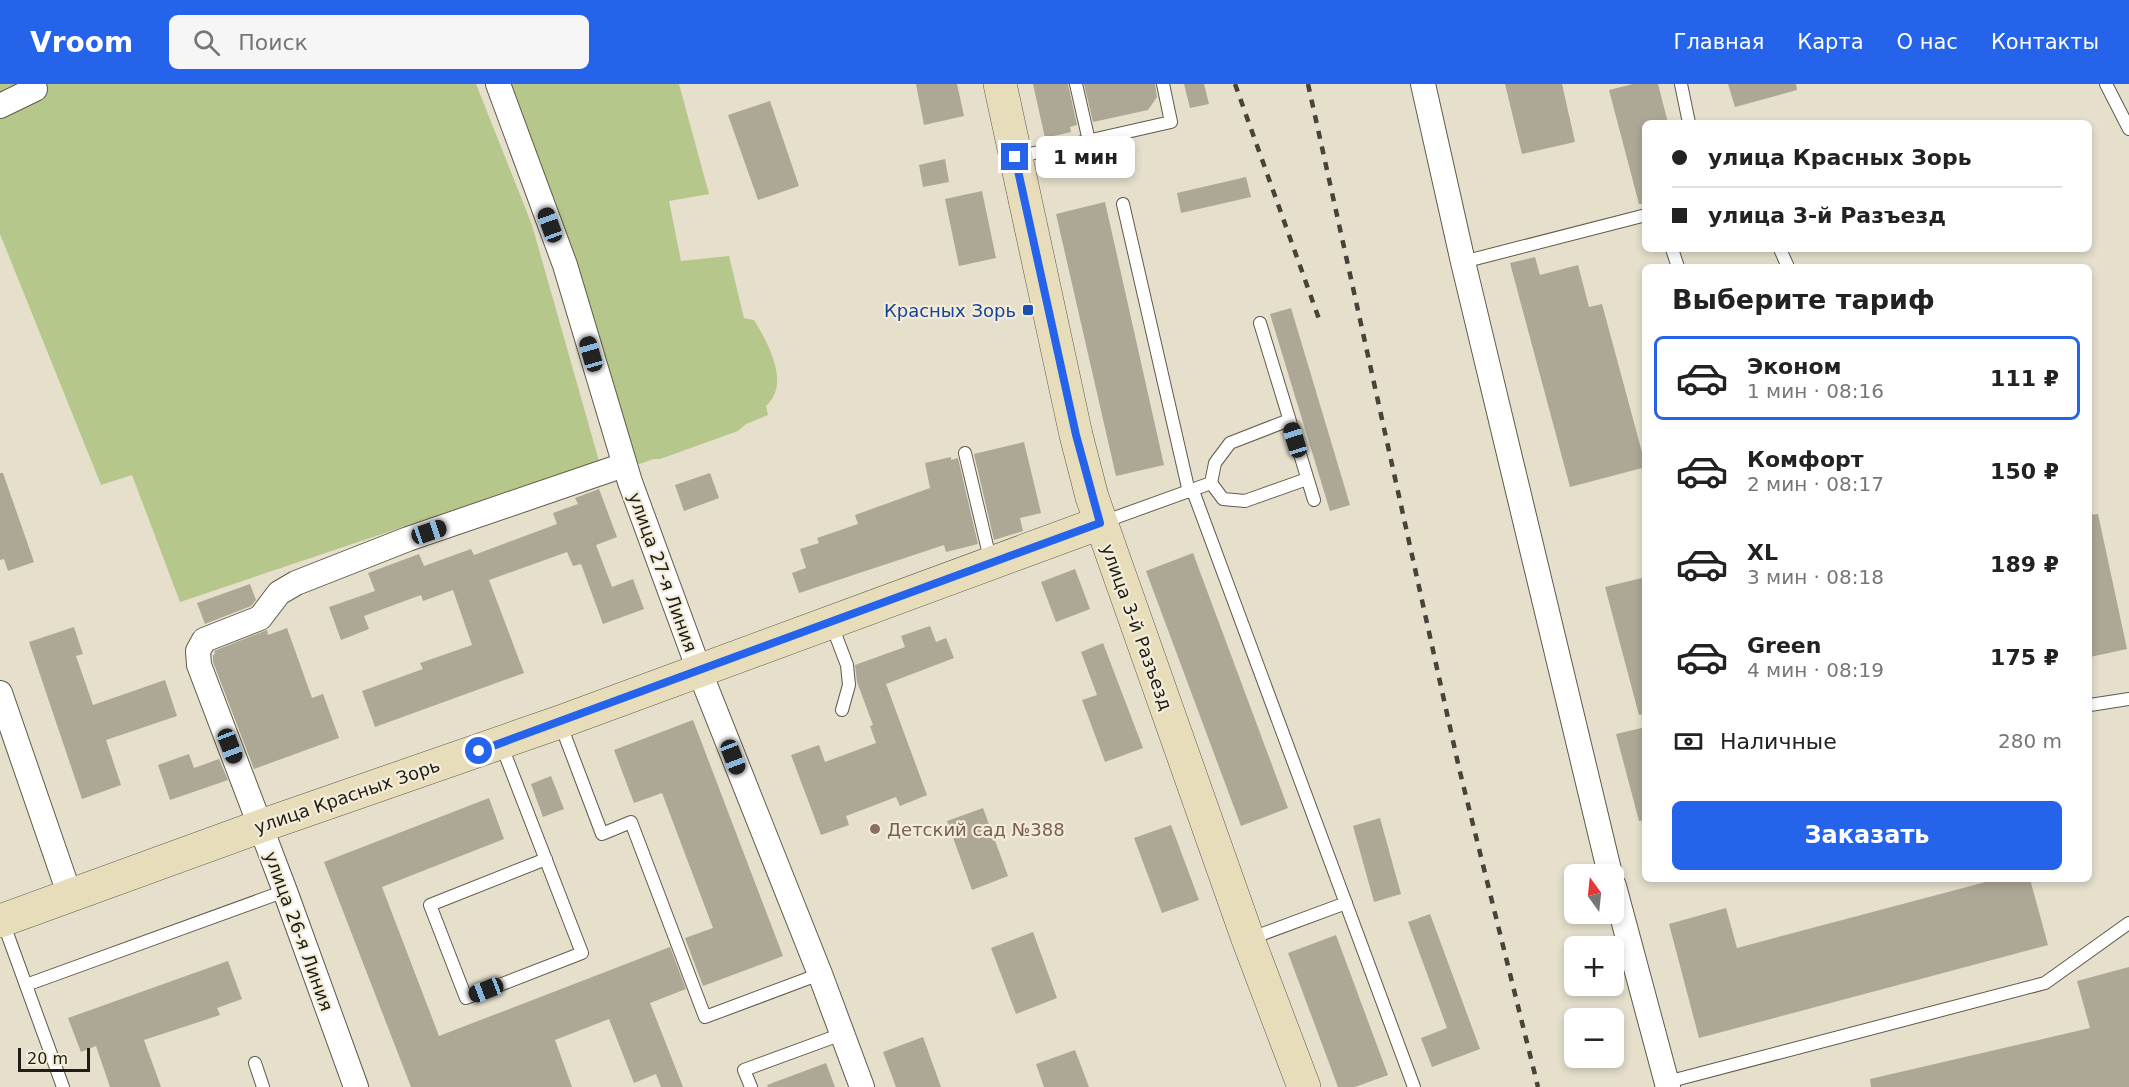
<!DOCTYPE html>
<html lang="ru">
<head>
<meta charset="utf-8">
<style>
	body { margin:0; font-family:"DejaVu Sans",sans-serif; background:#f6f6f6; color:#222; height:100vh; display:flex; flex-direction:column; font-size:22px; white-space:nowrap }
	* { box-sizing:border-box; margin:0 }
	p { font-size:20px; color:#767676 }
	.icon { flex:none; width:33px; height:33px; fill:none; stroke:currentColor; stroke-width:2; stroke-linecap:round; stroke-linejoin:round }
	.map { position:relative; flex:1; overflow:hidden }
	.details { position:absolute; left:1642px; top:180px; width:450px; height:618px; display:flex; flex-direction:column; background:#fff; border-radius:9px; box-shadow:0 3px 9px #0003 }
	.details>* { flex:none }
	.top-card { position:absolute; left:1642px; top:36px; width:450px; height:132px; border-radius:9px; box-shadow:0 3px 9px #0003; display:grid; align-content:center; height:132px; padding:0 30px; background:#fff }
	.needle { width:39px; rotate:345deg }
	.tools { position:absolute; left:1564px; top:780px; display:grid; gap:12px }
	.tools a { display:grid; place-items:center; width:60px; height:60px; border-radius:9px; background:#fff; box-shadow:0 3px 9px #0003; font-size:30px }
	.scale { position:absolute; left:18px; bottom:15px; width:72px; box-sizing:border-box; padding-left:6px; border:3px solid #1f1d16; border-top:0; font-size:16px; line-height:21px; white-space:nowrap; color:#1f1d16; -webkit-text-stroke:4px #f2ecd9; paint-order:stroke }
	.end { position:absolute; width:27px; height:27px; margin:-14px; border:8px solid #2563eb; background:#fff; box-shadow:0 0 0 3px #fff }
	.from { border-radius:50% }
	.bubble { position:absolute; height:42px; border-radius:9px; background:#fff; box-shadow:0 3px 9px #0003; font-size:20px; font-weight:800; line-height:42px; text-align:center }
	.car { position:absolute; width:18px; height:36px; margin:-18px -9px; border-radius:8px; box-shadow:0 0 4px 2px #0007; background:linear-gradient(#222 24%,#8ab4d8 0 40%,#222 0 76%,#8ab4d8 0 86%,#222 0) }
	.top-card b { display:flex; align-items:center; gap:21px; height:57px; font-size:22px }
	.top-card b+b { border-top:2px solid #e0e0e0 }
	.top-card i { width:15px; height:15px; background:#222 }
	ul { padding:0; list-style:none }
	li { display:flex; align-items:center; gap:18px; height:84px; margin:0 12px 9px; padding:0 18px; border:3px solid transparent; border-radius:9px }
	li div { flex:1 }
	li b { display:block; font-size:22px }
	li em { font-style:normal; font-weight:800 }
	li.active { border-color:#2563eb }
	li>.icon { width:54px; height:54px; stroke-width:1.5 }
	h2 { padding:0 30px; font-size:27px; line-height:72px }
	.pay { display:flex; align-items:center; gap:15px; height:66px; padding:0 30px; font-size:22px }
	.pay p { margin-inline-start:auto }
	.action { display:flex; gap:12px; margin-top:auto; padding:12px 30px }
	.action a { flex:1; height:69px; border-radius:9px; background:#2563eb; color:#fff; font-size:24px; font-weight:800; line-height:69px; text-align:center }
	header { display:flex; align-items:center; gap:36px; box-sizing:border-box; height:84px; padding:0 30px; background:#2563eb; color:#fff }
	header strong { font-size:28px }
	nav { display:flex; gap:33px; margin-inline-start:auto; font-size:21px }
	.search { width:420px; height:54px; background:#f6f6f6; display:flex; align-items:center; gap:15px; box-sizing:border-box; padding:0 21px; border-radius:9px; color:#767676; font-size:22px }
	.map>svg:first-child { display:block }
	.green { fill:#b5c78b }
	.building { fill:#ada796 }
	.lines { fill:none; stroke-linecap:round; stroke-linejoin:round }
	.lane-casing { stroke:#5f5a4a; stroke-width:14 }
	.street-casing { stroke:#5f5a4a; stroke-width:26 }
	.secondary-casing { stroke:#5f5a4a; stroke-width:34 }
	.lane { stroke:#fff; stroke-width:12 }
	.street { stroke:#fff; stroke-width:24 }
	.secondary { stroke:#e7ddbb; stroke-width:33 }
	.rail { stroke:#46433a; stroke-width:4.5; stroke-dasharray:8 8; stroke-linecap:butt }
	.route { stroke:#2563eb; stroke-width:8 }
	.transit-dot { fill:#1a4fb4; stroke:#f2ecd9; stroke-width:2 }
	.education-dot { fill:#8d6e63; stroke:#f2ecd9; stroke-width:2 }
	.labels { text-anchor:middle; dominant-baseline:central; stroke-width:4.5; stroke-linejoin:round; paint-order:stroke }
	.transit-label { font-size:18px; fill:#164399; stroke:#f2ecd9; text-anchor:end }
	.street-label { font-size:18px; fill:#1f1d16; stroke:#f2ecd9 }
	.education-label { font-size:18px; fill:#785e54; stroke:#f2ecd9; text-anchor:start }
</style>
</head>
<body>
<header>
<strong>Vroom</strong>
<div class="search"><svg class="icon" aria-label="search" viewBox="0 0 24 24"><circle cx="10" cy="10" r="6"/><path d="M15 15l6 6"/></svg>Поиск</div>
<nav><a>Главная</a><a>Карта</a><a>О нас</a><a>Контакты</a></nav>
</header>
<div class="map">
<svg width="2129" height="1003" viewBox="0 0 2129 1003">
	<rect width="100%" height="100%" fill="#e5dfcc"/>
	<g class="green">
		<path d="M0,0h476l56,141 67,236 -419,141 -48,-127 -31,10 -101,-251z"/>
		<path d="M507,0h172l30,110 -40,7 12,60 48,-5 15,62 10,2c14,23 37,64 12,86l2,9 -22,9 -8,7 -78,28h-6l-21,7z"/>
	</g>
	<g class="building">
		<path d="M916,0h41l7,32 -40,9z"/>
		<path d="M1033,0h35l9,41 -7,2 1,5 -26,6z"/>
		<path d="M1084,0h71l2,13 -9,13 -55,12z"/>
		<path d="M1184,0h20l5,20 -19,4z"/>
		<path d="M1505,0h57l13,58 -53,12z"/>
		<path d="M1633,0h25l10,39h-22v81h-7l-30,-114z"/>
		<path d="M1728,0h68l1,6 -62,17z"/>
		<path d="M770,17l29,85 -41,14 -30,-85z"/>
		<path d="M945,75l4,23 -26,5 -4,-22z"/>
		<path d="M1246,93l5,20 -70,16 -4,-20z"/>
		<path d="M982,107l14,67 -37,8 -14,-67z"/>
		<path d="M1105,118l59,263 -48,11 -60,-262z"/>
		<path d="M1535,173l5,18 38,-10 11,42 13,-3 44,163 -76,20 -60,-224z"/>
		<path d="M1291,224l59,197 -20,6 -60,-197z"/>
		<path d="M1024,358l17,71 -21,5 3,13 -29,9 -20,-86z"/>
		<path d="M951,373v3l7,-2 20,86 -32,8 -2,-7 -145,48 -7,-20 14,-5 -6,-19 19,-6 -2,-5 41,-14 -3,-9 75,-27 -5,-25z"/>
		<path d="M0,389h3l31,89 -26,9 -4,-12 -4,1z"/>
		<path d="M710,389l9,25 -35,13 -9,-26z"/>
		<path d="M599,405l18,48 -21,8 16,42 21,-8 11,30 -41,15 -22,-60 -8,2 -6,-14 -78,28 35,93 -149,54 -13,-36 61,-22 -3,-6 52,-18 -19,-55 -30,11 -2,-6 -57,21 5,13 -28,11 -12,-33 46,-16 -7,-18 51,-19 5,12 47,-17 3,6 83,-31 -4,-11 25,-9 -3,-6z"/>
		<path d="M2098,430l29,135 -37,8v-142z"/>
		<path d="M1193,469l95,255 -47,18 -95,-255z"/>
		<path d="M1075,485l15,40 -34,13 -15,-40z"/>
		<path d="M1646,493v137l-7,1 -34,-128z"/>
		<path d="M250,500l6,16 -5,6 -46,18 -8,-21z"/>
		<path d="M930,542l6,16 10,-4 8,20 -68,26 41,111 -27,11 -4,-9 -50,19 3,9 -28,10 -30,-80 28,-10 6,17 51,-19 -6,-17 3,-1 -16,-43 -2,-17 50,-18 -4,-11z"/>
		<path d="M74,543l9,27 -7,2 17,49 72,-25 12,36 -71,24 15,45 -39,14 -53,-157z"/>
		<path d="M287,544l25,70 11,-4 16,44 -85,31 -41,-107v-7l2,-1 -1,-3 53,-21 1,5z"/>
		<path d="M1103,559l40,105 -38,14 -23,-62 15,-5 -16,-43z"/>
		<path d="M693,636l90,236 -80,30 -18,-48 28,-10 -51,-135 -28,10 -20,-53z"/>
		<path d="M1646,643v93l-7,1 -23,-87z"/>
		<path d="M189,670l5,14 25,-9 9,21 -58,20 -12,-35z"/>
		<path d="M551,692l13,33 -21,8 -12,-33z"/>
		<path d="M489,714l15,41 -122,48 57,149 231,-89 16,42 -36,14 33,84h-22l-5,-13 -22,9 -25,-64 -54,21 17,47h-161l-87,-225z"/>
		<path d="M983,724l25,68 -36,14 -25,-69z"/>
		<path d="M1380,734l21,76 -27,8 -21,-76z"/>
		<path d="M1171,741l28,75 -37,13 -28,-75z"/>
		<path d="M1997,795h33l18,66 -349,93 -30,-114 57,-16 11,40z"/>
		<path d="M1430,830l50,135 -48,18 -11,-29 26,-10 -39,-106z"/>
		<path d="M1033,848l24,66 -41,16 -25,-66z"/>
		<path d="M1336,851l52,140 -33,12h-17l-50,-134z"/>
		<path d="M228,877l14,38 -25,9 3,7 -76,25 17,47h-51l-14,-41 -15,6 -13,-34z"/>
		<path d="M2129,883v120h-258l-1,-8 220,-51 -13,-47z"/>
		<path d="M923,953l18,50h-45l-13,-35z"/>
		<path d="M1075,966l14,37h-45l-8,-23z"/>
		<path d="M826,979l9,24h-67l-1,-2z"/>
	</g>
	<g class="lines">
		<g class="lane-casing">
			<g id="lane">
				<path d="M1076,0l13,57"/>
				<path d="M1681,0l8,39"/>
				<path d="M2106,0l23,45"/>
				<path d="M1017,73l154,-35 -8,-38"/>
				<path d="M1123,120l66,288"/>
				<path d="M1672,165l6,18"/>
				<path d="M1780,165l8,18"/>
				<path d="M1463,178l183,-47"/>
				<path d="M1260,239l54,177"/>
				<path d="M965,369l26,110"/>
				<path d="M1211,399l12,16 22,2 62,-22"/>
				<path d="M1193,407l221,596"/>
				<path d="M1103,438l108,-39 4,-20 15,-20 59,-23"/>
				<path d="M831,539l16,42 2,20 -7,25"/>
				<path d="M2090,621l39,-6"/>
				<path d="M560,639l42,111 29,-12 74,195 115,-43"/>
				<path d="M501,660l81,209 -116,45 -36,-93 116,-46"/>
				<path d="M3,838l60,165"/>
				<path d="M1249,855l97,-36"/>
				<path d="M26,901l259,-94"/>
				<path d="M255,979l8,24"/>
				<path d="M1667,998l378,-99 84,-60"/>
				<path d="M751,1003l-7,-17 98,-36"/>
			</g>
		</g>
		<g class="street-casing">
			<g id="street">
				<path d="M498,0l67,181 65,217 69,188 121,304 42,113"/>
				<path d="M1423,0l40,178 147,612"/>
				<path d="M0,22l35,-17"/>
				<path d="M0,609l70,203"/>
				<path d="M1614,802l54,201"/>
				<path d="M356,1003l-71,-196 -86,-226 -1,-14 6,-11 56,-22 19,-25 17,-10 112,-44 216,-74"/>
			</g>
		</g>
		<g class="secondary-casing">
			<g id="secondary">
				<path d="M1000,0l76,351 16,62 156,442 56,148"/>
				<path d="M0,837l261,-95 299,-104 540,-199"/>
			</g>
		</g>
		<use href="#lane" class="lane"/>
		<use href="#street" class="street"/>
		<use href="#secondary" class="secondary"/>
		<g class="rail">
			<path d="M1235,0l84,235"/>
			<path d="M1308,0l151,684 79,319"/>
		</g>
	</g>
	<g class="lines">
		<path class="route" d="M479,667l621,-228 -24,-88 -61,-278"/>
	</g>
	<rect class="transit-dot" x="1022" y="220" width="12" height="12" rx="3"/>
	<circle class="education-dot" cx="875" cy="745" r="6"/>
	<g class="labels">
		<g class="transit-label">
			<text x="1016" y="226">Красных Зорь</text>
		</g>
		<g class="street-label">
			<text transform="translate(663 488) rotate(70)">улица 27-я Линия</text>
			<text transform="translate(1137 543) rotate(70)">улица 3-й Разъезд</text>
			<text transform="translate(347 712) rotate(-19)">улица Красных Зорь</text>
			<text transform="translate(299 847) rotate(70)">улица 26-я Линия</text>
		</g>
		<g class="education-label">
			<text x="887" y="745">Детский сад №388</text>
		</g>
	</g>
</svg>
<div class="tools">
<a><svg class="needle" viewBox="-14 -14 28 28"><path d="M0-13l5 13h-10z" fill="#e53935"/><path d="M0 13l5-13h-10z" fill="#767676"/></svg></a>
<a>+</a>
<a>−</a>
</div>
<div class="scale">20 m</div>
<i class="end from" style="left:479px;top:667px"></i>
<i class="end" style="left:1015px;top:73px"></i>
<div class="bubble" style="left:1036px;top:52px;width:99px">1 мин</div>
<i class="car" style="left:550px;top:141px;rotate:340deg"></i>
<i class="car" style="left:591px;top:270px;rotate:344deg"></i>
<i class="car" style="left:1295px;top:356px;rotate:343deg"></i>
<i class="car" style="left:429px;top:448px;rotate:71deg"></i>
<i class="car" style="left:230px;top:662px;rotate:159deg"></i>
<i class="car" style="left:733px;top:673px;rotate:159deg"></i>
<i class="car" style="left:486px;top:906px;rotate:249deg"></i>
<div class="top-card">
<b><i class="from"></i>улица Красных Зорь</b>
<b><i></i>улица 3-й Разъезд</b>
</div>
<section class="details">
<h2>Выберите тариф</h2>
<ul>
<li class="active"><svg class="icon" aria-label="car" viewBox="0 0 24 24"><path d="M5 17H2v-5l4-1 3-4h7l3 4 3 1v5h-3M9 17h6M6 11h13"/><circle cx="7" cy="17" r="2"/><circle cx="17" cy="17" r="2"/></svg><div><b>Эконом</b><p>1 мин · 08:16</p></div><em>111 ₽</em></li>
<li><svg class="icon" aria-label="car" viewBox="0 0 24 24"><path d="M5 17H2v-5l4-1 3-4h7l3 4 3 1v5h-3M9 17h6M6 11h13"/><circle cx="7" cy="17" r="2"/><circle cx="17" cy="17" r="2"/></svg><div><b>Комфорт</b><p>2 мин · 08:17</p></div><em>150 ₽</em></li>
<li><svg class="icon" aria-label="car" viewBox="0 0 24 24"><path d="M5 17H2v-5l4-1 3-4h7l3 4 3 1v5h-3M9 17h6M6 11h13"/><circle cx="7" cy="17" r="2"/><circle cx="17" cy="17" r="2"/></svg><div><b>XL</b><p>3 мин · 08:18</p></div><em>189 ₽</em></li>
<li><svg class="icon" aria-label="car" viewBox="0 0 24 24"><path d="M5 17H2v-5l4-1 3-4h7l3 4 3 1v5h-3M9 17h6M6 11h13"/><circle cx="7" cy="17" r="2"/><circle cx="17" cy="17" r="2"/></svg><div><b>Green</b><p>4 мин · 08:19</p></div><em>175 ₽</em></li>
</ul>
<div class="pay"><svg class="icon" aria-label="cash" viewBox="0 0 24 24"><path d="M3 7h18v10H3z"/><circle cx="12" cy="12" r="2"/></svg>Наличные<p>280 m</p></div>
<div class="action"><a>Заказать</a></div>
</section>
</div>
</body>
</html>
